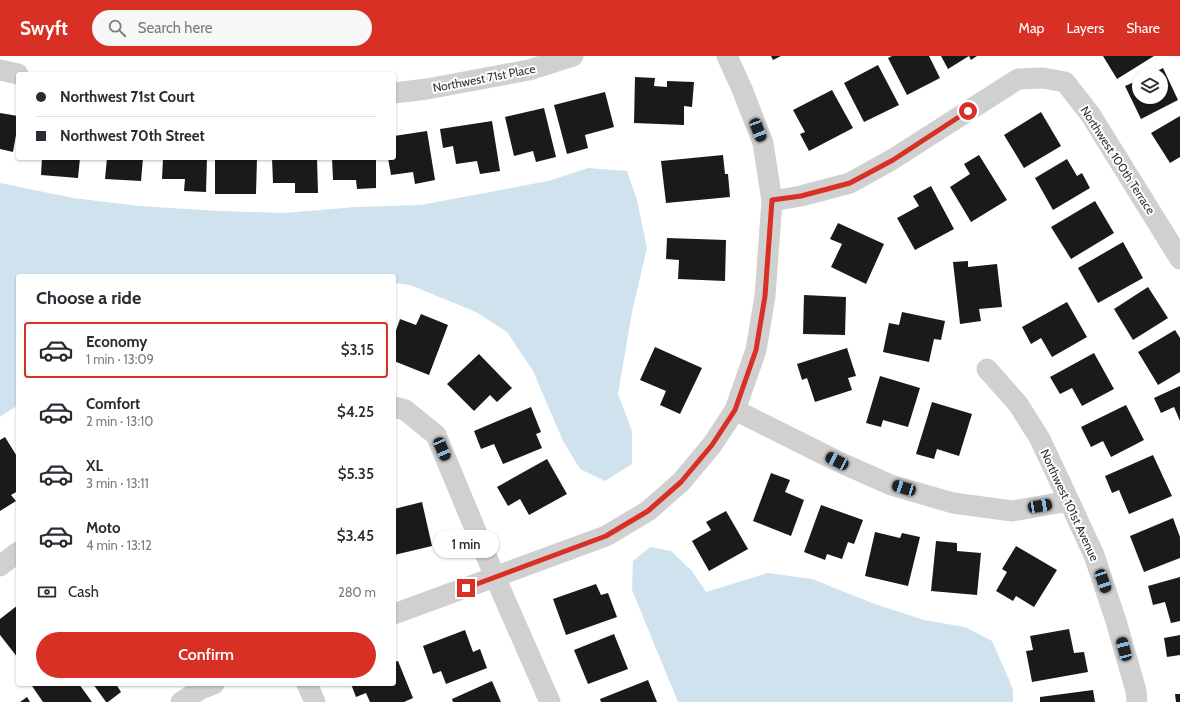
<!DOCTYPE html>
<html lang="en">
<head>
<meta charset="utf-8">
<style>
	body { margin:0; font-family:Cabin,sans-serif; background:#f7f7f7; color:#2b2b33; height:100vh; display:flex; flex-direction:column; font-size:15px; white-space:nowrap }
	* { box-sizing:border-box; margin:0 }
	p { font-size:13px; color:#7c7c81 }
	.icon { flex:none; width:22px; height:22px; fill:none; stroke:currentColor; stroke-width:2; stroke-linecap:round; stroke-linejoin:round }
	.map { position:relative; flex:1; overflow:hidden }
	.side { position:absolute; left:16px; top:218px; width:380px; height:412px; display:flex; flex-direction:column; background:#fff; border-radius:4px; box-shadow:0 1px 3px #0004 }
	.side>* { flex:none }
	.top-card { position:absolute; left:16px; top:16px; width:380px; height:88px; border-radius:4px; box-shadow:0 1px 3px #0004; display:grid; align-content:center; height:88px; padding:0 20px; background:#fff }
	.controls { position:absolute; left:1132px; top:12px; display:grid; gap:8px }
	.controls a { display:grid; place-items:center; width:36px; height:36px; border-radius:50%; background:#fff; box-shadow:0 1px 3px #0004; font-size:20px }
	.end { position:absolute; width:18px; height:18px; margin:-9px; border:5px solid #d93025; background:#fff; box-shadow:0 0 0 2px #fff }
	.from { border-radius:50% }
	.bubble { position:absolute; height:28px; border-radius:14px; background:#fff; box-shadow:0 1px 3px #0004; font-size:13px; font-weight:600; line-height:28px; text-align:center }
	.car { position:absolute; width:12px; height:24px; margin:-12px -6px; border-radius:5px; box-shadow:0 0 3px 1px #0007; background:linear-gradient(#222 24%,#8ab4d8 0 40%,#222 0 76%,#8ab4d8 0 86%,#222 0) }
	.top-card b { display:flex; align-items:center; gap:14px; height:38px; font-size:15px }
	.top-card b+b { border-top:1px solid #e1e1e2 }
	.top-card i { width:10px; height:10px; background:#2b2b33 }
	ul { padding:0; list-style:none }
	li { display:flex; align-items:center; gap:12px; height:56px; margin:0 8px 6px; padding:0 12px; border:2px solid transparent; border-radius:4px }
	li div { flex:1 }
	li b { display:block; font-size:15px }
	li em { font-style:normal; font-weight:600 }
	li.selected { border-color:#d93025 }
	li>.icon { width:36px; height:36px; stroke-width:1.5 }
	h2 { padding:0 20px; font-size:18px; line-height:48px }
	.pay { display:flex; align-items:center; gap:10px; height:44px; padding:0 20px; font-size:15px }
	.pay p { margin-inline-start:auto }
	.button { display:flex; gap:8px; margin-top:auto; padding:8px 20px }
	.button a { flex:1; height:46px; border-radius:24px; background:#d93025; color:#fff; font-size:16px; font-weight:600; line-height:46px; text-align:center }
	header { display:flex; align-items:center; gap:24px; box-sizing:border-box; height:56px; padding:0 20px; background:#d93025; color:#fff }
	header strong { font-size:19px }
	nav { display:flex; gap:22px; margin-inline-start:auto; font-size:14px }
	.search { width:280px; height:36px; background:#f7f7f7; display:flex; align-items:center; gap:10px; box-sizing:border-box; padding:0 14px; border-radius:22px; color:#7c7c81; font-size:15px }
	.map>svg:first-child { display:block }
	.water { fill:#cfe2ee }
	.building { fill:#1a1a1a }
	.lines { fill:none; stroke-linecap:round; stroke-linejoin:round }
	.minor { stroke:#d0d0d0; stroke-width:21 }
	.route { stroke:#d93025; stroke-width:5 }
	.labels { text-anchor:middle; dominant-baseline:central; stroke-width:4; stroke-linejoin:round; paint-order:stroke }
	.street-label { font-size:12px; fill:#333; stroke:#fff }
</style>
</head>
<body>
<header>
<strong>Swyft</strong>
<div class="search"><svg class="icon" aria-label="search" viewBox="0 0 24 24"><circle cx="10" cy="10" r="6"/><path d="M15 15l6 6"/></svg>Search here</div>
<nav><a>Map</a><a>Layers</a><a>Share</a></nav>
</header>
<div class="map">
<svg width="1180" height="646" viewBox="0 0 1180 646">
	<rect width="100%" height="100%" fill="#fff"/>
	<g class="water">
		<path d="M588,112l39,3 10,29 10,48 -15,64 -14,82 14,37v33l-27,17 -25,-12 -17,-28 -30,-70 -26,-39 -31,-20 -66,-27 -16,-2v-7h-376v129l-18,12v-234l73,15 66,8 80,5 65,2 72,-6 65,-2 127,-24z"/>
		<path d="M650,491l21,4 21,20 14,21 62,-19 44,6 60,24 52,17 41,7 27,14 21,48v13h-335l-46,-112 1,-29z"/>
	</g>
	<g class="building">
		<path d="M771,0h10l-8,4z"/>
		<path d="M892,0h37l11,22 -33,17 -19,-37z"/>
		<path d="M941,0h36l-6,4 -2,-4 -21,13z"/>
		<path d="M1103,0h51l-37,23z"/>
		<path d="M878,9l21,40 -35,17 -20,-39z"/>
		<path d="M1163,12l15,32 -37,19 -16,-33 14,-6v17h22v-22h-12z"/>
		<path d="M635,21l20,1 -1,8 13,1v-6l27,1 -2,25 -8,-1v19l-50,-2z"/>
		<path d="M832,34l21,38 -44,23 -9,-17 5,-2 -12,-22z"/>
		<path d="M605,36l9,35 -29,8 3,13 -21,6 -13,-49z"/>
		<path d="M544,52l12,49 -20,5 -3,-11 -19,5 -9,-39z"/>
		<path d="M1041,56l20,34 -37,22 -20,-33z"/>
		<path d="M0,57l18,3v20l-2,-1 -3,17 -13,-3z"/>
		<path d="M1180,60v41l-10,6 -19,-30z"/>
		<path d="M492,65l8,50 -20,3 -3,-13 -21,3 -3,-18 -10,2 -3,-19z"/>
		<path d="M427,75l8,49 -20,4 -2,-12 -22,3 -3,-17h6v-22z"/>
		<path d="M723,99l2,19h3l2,23 -64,6 -5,-42z"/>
		<path d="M979,99l28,45 -36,22 -21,-35 20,-13 -6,-10z"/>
		<path d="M42,102h38l-2,20 -37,-3z"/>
		<path d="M107,102h36l-2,23 -36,-2z"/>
		<path d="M163,102h44l-1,34 -22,-1 1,-12h-23z"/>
		<path d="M215,102h42l-1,36h-41z"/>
		<path d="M272,102h45l1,35h-23v-10h-22z"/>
		<path d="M332,102h44v30l-19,1 -1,-9h-23z"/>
		<path d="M1067,103l10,17 5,-3 8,15 -37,22 -18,-32z"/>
		<path d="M931,130l23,43 -39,21 -18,-32 22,-12 -6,-10z"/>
		<path d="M1095,145l19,32 -43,26 -20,-32z"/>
		<path d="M838,167l46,21 -18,40 -35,-17 11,-23 -12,-5z"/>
		<path d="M667,182l59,2 -1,41 -47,-2 1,-19 -13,-1z"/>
		<path d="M1123,186l20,36 -45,25 -20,-35z"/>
		<path d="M968,205v6l29,-3 5,43 -23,2 2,12 -21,3 -7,-62z"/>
		<path d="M1148,231l20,31 -35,22 -19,-31z"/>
		<path d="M804,239l42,2 -1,38 -42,-1z"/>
		<path d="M1067,246l20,35 -35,20 -11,-19 -10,6 -9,-17z"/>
		<path d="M902,256l43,9 -4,19 -7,-1 -5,23 -46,-10 6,-29 10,2z"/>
		<path d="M421,258l27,11 -19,50 -35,-14v-25l6,-17 16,6z"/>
		<path d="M1175,274l5,8v34l-22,13 -20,-33z"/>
		<path d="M655,291l47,21 -22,46 -20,-9 6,-14 -26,-11z"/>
		<path d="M847,292l9,28 -8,2 4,12 -37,12 -8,-24 -5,2 -5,-16z"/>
		<path d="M1094,297l20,36 -32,17 -10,-18 -12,6 -10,-17z"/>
		<path d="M479,298l33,34 -15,14 -7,-7 -16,16 -27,-27z"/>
		<path d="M880,320l40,12 -12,39 -25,-7 -2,7 -15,-4z"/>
		<path d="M1180,330v35l-6,-14 -13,6 -7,-15z"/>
		<path d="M932,346l40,12 -13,42 -22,-7 -3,10 -18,-5z"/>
		<path d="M1126,349l18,35 -33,17 -8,-16 -12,6 -10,-20z"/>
		<path d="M531,351l10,25 -5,2 6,14 -39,16 -9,-20 -13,5 -7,-18z"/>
		<path d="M5,381l13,21v33l-7,4 5,6 -16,10v-71z"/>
		<path d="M1153,399l19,41 -43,18 -10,-24 -7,3 -7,-17z"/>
		<path d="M547,403l20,35 -38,21 -9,-16 -12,7 -11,-19z"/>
		<path d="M771,417l19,7 -5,12 19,8 -13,36 -38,-15z"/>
		<path d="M422,446l10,44 -38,9v-46z"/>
		<path d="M821,449l42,15 -9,24 -6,-2 -6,17 -15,-5 -2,6 -21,-8z"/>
		<path d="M726,455l22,38 -39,22 -17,-30 19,-11 -5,-8z"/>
		<path d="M1173,462l7,19v21l-36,14 -14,-36z"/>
		<path d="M875,476l25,6 2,-5 18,4 -12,49 -43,-10z"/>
		<path d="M936,485l21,2v8l24,2 -4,42 -46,-4z"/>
		<path d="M1016,490l41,24 -23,37 -18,-11 -3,5 -17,-10 11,-19 -5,-3z"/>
		<path d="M1180,521v44l-9,2 -6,-21 -12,3 -5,-19z"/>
		<path d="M596,528l5,11 7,-2 9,24 -51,18 -13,-36z"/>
		<path d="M18,549v53l-18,-23v-16z"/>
		<path d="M1069,573l5,24 10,-1 4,20 -56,10 -6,-31 7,-1 -3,-14z"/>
		<path d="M465,574l8,22 7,-3 7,19 -41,16 -5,-13 -8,3 -10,-28z"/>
		<path d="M614,578l14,35 -40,15 -14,-34z"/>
		<path d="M1180,579v20l-13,2 -3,-19z"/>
		<path d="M398,605l15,37 -9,4h-34l-4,-9 -10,4 -5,-13h43v-22z"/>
		<path d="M648,624l9,22h-56l-1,-3z"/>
		<path d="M492,625l9,21h-48l-1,-3z"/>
		<path d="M36,628h43l13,18h-49l-11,-16z"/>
		<path d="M93,628h23l5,8 -13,10h-2z"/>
		<path d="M1093,634l2,12h-55v-5z"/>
		<path d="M1175,638h5v8h-4z"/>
		<path d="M27,641l3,5h-10z"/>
	</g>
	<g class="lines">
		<g class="minor">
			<path d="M0,14l18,4"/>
			<path d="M394,37l33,-4 102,-19 44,-14"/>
			<path d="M772,145l29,-5 49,-13 43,-24 125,-80 25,-1 22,4 25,32 90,145"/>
			<path d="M987,313l31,35 22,35 29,62 25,54 22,66 20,70 1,11"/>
			<path d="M394,351l11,3 31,25 59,142 55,125"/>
			<path d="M735,354l102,51 54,24 62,18 59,8 57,-10"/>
			<path d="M0,510l18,-14"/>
			<path d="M394,558l212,-78 42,-25 33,-29 31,-37 23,-35 21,-60 9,-54 7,-95 -9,-58 -21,-54 -15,-33"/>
			<path d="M307,628l8,18"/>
			<path d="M181,646l20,-13 13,-5"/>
		</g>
	</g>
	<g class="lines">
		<path class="route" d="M466,532l140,-52 10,-6 32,-19 33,-29 31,-37 23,-35 21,-60 9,-54 7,-96 29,-4 49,-13 43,-23 75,-49"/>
	</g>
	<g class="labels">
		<g class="street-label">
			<text transform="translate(484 22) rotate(-11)">Northwest 71st Place</text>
			<text transform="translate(1118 104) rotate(57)">Northwest 100th Terrace</text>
			<text transform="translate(1070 449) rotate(65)">Northwest 101st Avenue</text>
		</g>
	</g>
</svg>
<div class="controls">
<a><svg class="icon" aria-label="layers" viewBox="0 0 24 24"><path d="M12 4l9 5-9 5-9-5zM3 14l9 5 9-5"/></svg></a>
</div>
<i class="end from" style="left:968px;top:55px"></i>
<i class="end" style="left:466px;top:532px"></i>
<div class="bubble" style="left:433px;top:474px;width:66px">1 min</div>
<i class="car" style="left:758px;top:74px;rotate:159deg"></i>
<i class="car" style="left:442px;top:393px;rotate:157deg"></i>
<i class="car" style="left:837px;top:405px;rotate:297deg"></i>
<i class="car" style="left:904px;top:432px;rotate:287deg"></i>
<i class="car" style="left:1040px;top:450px;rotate:80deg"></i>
<i class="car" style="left:1103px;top:525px;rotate:161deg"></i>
<i class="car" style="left:1124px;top:593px;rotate:345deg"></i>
<div class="top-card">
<b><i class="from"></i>Northwest 71st Court</b>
<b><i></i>Northwest 70th Street</b>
</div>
<section class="side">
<h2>Choose a ride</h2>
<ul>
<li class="selected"><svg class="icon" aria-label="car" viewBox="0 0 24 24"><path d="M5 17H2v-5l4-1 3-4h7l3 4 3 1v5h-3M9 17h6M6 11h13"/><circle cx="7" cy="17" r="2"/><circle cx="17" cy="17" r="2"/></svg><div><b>Economy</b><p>1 min · 13:09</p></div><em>$3.15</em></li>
<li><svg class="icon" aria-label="car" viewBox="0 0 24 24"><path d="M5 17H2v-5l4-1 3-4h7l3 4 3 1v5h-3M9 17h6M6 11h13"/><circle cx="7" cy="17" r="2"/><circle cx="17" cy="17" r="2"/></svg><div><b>Comfort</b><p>2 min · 13:10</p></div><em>$4.25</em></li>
<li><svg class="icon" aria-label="car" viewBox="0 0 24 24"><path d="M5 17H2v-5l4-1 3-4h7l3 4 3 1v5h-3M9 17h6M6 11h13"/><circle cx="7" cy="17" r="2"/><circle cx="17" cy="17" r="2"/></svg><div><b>XL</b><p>3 min · 13:11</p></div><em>$5.35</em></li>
<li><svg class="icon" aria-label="car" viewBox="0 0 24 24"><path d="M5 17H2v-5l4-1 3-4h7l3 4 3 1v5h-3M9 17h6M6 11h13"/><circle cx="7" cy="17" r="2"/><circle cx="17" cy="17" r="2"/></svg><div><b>Moto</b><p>4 min · 13:12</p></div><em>$3.45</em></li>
</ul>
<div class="pay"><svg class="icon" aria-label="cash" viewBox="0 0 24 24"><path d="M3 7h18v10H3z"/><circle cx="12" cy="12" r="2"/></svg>Cash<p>280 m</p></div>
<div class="button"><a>Confirm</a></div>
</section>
</div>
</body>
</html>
